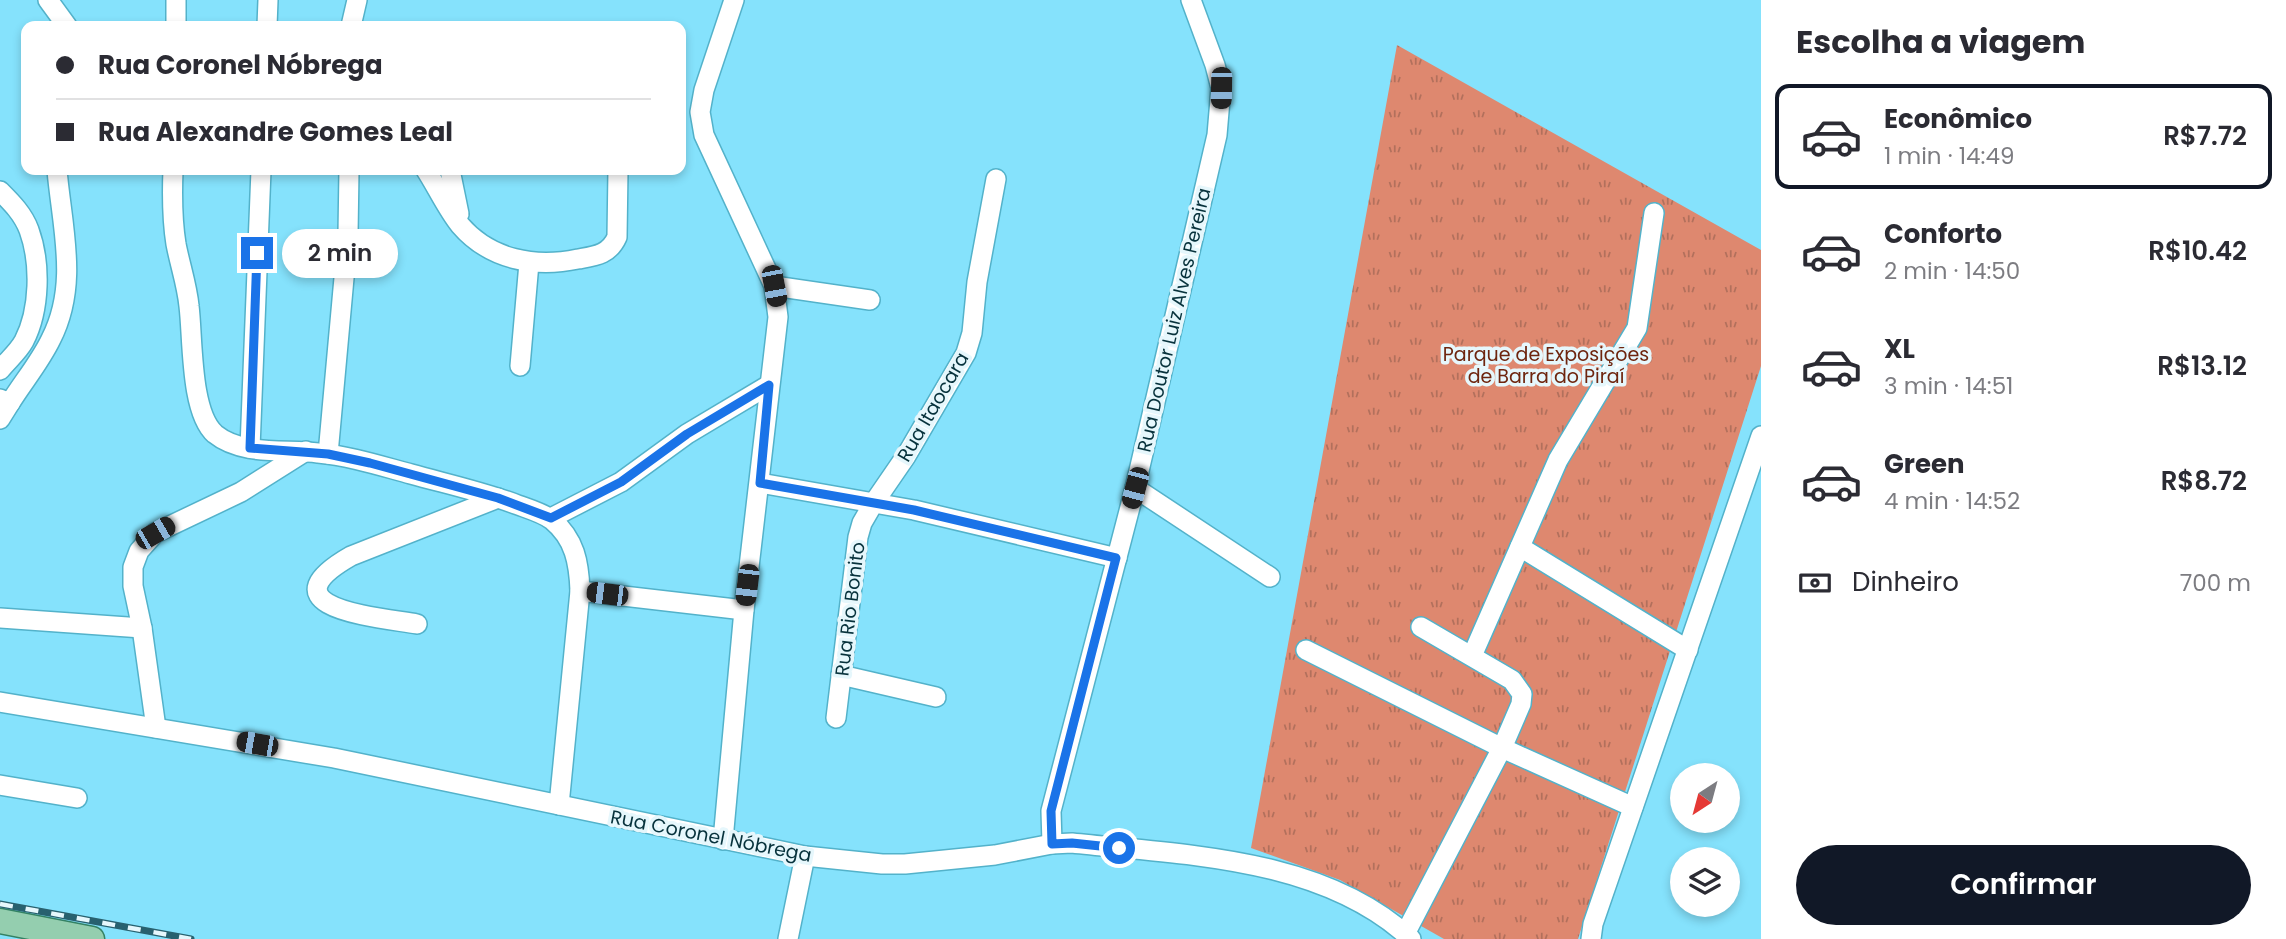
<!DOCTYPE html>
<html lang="pt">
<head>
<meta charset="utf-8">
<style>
	body { margin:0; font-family:Poppins,sans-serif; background:#f2f2f3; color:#2b2b33; height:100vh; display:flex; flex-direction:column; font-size:26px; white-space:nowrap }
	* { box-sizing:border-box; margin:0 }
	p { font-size:23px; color:#7c7c81 }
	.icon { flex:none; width:38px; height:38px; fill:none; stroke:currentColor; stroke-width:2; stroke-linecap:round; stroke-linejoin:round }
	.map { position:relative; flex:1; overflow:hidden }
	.details { display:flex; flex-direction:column; background:#fff; width:525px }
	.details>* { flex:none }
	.banner { position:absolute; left:21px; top:21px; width:665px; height:154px; border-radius:14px; box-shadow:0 4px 10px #0003; display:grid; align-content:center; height:154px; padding:0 35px; background:#fff }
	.needle { width:46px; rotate:216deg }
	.tools { position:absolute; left:1670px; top:763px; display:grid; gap:14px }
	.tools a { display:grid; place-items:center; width:70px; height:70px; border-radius:50%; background:#fff; box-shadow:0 4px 10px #0003; font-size:35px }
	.end { position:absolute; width:32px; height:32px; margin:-16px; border:9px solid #1a73e8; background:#fff; box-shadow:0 0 0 4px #fff }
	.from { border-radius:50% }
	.bubble { position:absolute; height:49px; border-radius:24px; background:#fff; box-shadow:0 4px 10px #0003; font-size:23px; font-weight:600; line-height:49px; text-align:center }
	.car { position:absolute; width:21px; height:42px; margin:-21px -10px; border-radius:9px; box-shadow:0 0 5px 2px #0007; background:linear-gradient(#222 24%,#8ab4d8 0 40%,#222 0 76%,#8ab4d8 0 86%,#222 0) }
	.banner b { display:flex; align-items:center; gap:24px; height:66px; font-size:26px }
	.banner b+b { border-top:2px solid #e1e1e2 }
	.banner i { width:18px; height:18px; background:#2b2b33 }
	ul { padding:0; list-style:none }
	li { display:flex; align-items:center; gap:21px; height:105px; margin:0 14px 10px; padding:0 21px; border:4px solid transparent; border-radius:14px }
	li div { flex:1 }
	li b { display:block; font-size:26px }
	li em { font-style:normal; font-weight:600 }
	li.current { border-color:#111827 }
	li>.icon { width:63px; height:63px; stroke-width:1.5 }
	h2 { padding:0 35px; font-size:32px; line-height:84px }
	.pay { display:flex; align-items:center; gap:18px; height:77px; padding:0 35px; font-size:26px }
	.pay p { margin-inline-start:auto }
	.button { display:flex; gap:14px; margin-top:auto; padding:14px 35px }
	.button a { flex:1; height:80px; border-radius:42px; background:#111827; color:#fff; font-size:28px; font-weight:600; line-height:80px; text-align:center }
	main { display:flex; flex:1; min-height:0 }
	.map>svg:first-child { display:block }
	.grass { fill:url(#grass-tufts) }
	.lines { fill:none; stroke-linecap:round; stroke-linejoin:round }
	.minor-casing { stroke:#53b2ca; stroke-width:22 }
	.major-casing { stroke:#348264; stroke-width:27 }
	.minor { stroke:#fff; stroke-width:19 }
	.major { stroke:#94ceaf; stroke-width:24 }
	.rail-casing { stroke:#28616f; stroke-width:7 }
	.rail { stroke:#e6f7fc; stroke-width:4.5; stroke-dasharray:13; stroke-linecap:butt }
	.route { stroke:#1a73e8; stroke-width:9 }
	.labels { text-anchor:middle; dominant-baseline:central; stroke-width:7; stroke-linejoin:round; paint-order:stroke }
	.street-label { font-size:19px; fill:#07323c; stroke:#e6f7fc }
	.park-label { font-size:19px; fill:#6e250e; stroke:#e6f7fc }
</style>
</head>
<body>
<main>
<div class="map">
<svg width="1761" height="939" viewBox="0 0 1761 939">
	<defs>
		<pattern id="grass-tufts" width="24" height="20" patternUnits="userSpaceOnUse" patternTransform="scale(1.75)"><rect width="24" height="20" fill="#de886f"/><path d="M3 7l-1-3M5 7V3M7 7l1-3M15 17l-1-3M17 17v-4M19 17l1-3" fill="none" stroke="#b2705c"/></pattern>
	</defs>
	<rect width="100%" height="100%" fill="#85e2fc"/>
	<path class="grass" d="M1397,45l364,205v116l-183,573h-134l-104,-59 -89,-32z"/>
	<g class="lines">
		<g class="minor-casing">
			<g id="minor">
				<path d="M48,0l19,26"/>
				<path d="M176,0v26"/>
				<path d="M267,26l1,-26"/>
				<path d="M351,26l6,-26"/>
				<path d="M173,170c-1,25 -1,49 3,74 4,21 11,41 13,62 4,32 1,106 26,128 27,22 71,15 103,19 32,3 63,13 93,21 36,10 73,18 107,31 11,4 25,8 34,15 23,19 27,43 28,71l-21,214"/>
				<path d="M426,170c11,17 21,39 34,55 30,35 75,43 118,34 17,-3 31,-4 39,-22l1,-67"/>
				<path d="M450,170l9,44"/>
				<path d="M0,191c12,12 23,23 29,39 12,33 11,80 -5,111 -6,11 -16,19 -24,29"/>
				<path d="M774,286l96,14"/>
				<path d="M520,366l9,-103"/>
				<path d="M0,399l10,4c13,-21 30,-41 41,-64 28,-55 11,-111 6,-169"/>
				<path d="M0,419l10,-16"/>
				<path d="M250,448l11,-278"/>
				<path d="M328,454l20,-220 1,-64"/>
				<path d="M760,483l154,27 203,48"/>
				<path d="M1135,488l135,89"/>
				<path d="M551,518l70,-36 66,-48 82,-49"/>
				<path d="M1520,547l168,103"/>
				<path d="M580,591l164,19"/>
				<path d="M0,618l142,10"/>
				<path d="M417,624c-40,-7 -157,-16 -66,-68l147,-58"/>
				<path d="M1306,650l196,98 131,59"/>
				<path d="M1472,656l86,-196 79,-132 17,-115"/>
				<path d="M841,675l95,22"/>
				<path d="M0,702l334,56 471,98 77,8h23l90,-9 57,-11 20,-1c113,12 251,14 339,96"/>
				<path d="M836,718l22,-181 4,-14 11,-19 33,-48 60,-103 6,-20 5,-51 19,-103"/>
				<path d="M156,728l-14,-100 -9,-42v-19l6,-16 16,-18 86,-41 65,-41"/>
				<path d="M0,785l77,13"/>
				<path d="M723,840l21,-230 34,-293 -4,-31 -70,-151 -4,-23 4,-22 30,-90"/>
				<path d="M1052,844l-1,-33 84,-323 82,-353 4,-47 -6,-23 -24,-65"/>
				<path d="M1405,934l97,-186 19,-44 1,-10 -10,-14 -91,-53"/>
				<path d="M788,939l17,-83"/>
				<path d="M1591,939l2,-15 168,-488"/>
			</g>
		</g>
		<g class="major-casing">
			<path id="major" d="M0,921l92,18"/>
		</g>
		<use href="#minor" class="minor"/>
		<use href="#major" class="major"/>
		<g class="rail-casing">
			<path id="rail" d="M0,904l191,35"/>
		</g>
		<use href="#rail" class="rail"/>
	</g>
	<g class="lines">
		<path class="route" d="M257,253l-7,195 78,6 42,9 128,35 53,20 70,-36 66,-48 82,-49 -9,98 154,27 202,48 -65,253 1,33 20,-1 47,5"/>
	</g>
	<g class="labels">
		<g class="street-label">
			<text transform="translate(1174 320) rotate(-77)">Rua Doutor Luiz Alves Pereira</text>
			<text transform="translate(933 407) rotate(-60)">Rua Itaocara</text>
			<text transform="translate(850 609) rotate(-83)">Rua Rio Bonito</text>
			<text transform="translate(711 836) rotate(11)">Rua Coronel Nóbrega</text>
		</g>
		<g class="park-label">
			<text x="1546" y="354">Parque de Exposições<tspan x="1546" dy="22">de Barra do Piraí</tspan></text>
		</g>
	</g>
</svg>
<div class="tools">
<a><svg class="needle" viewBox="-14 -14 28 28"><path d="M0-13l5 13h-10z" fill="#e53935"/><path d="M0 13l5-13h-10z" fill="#7c7c81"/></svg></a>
<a><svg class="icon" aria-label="layers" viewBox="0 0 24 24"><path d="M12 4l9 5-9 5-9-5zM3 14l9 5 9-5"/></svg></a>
</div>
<i class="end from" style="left:1119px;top:848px"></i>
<i class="end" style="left:257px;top:253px"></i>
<div class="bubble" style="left:282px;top:229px;width:116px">2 min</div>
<i class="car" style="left:1221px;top:88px;rotate:181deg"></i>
<i class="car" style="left:774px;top:286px;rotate:169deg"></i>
<i class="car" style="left:1135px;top:488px;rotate:195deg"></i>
<i class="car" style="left:155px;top:533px;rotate:60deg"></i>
<i class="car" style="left:747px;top:585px;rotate:187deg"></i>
<i class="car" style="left:607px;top:594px;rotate:277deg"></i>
<i class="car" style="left:257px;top:744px;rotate:280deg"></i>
<div class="banner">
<b><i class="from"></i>Rua Coronel Nóbrega</b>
<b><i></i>Rua Alexandre Gomes Leal</b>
</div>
</div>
<section class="details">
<h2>Escolha a viagem</h2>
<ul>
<li class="current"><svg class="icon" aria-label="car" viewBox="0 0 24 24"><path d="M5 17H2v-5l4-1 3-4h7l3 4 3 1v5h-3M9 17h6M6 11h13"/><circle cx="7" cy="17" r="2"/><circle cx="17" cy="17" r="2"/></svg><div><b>Econômico</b><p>1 min · 14:49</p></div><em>R$7.72</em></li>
<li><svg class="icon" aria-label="car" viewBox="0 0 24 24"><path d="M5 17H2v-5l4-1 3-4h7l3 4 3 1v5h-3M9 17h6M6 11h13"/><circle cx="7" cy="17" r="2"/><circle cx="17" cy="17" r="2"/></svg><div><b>Conforto</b><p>2 min · 14:50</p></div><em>R$10.42</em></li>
<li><svg class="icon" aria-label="car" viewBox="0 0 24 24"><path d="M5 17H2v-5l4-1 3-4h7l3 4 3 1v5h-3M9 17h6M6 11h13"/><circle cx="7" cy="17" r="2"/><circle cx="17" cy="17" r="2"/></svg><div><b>XL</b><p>3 min · 14:51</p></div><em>R$13.12</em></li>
<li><svg class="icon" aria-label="car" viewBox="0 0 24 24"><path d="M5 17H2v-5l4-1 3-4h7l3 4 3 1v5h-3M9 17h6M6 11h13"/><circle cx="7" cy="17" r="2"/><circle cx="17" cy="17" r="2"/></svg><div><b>Green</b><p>4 min · 14:52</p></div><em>R$8.72</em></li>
</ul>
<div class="pay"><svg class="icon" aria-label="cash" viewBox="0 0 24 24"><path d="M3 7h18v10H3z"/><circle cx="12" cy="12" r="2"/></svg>Dinheiro<p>700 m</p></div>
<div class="button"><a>Confirmar</a></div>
</section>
</main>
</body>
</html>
